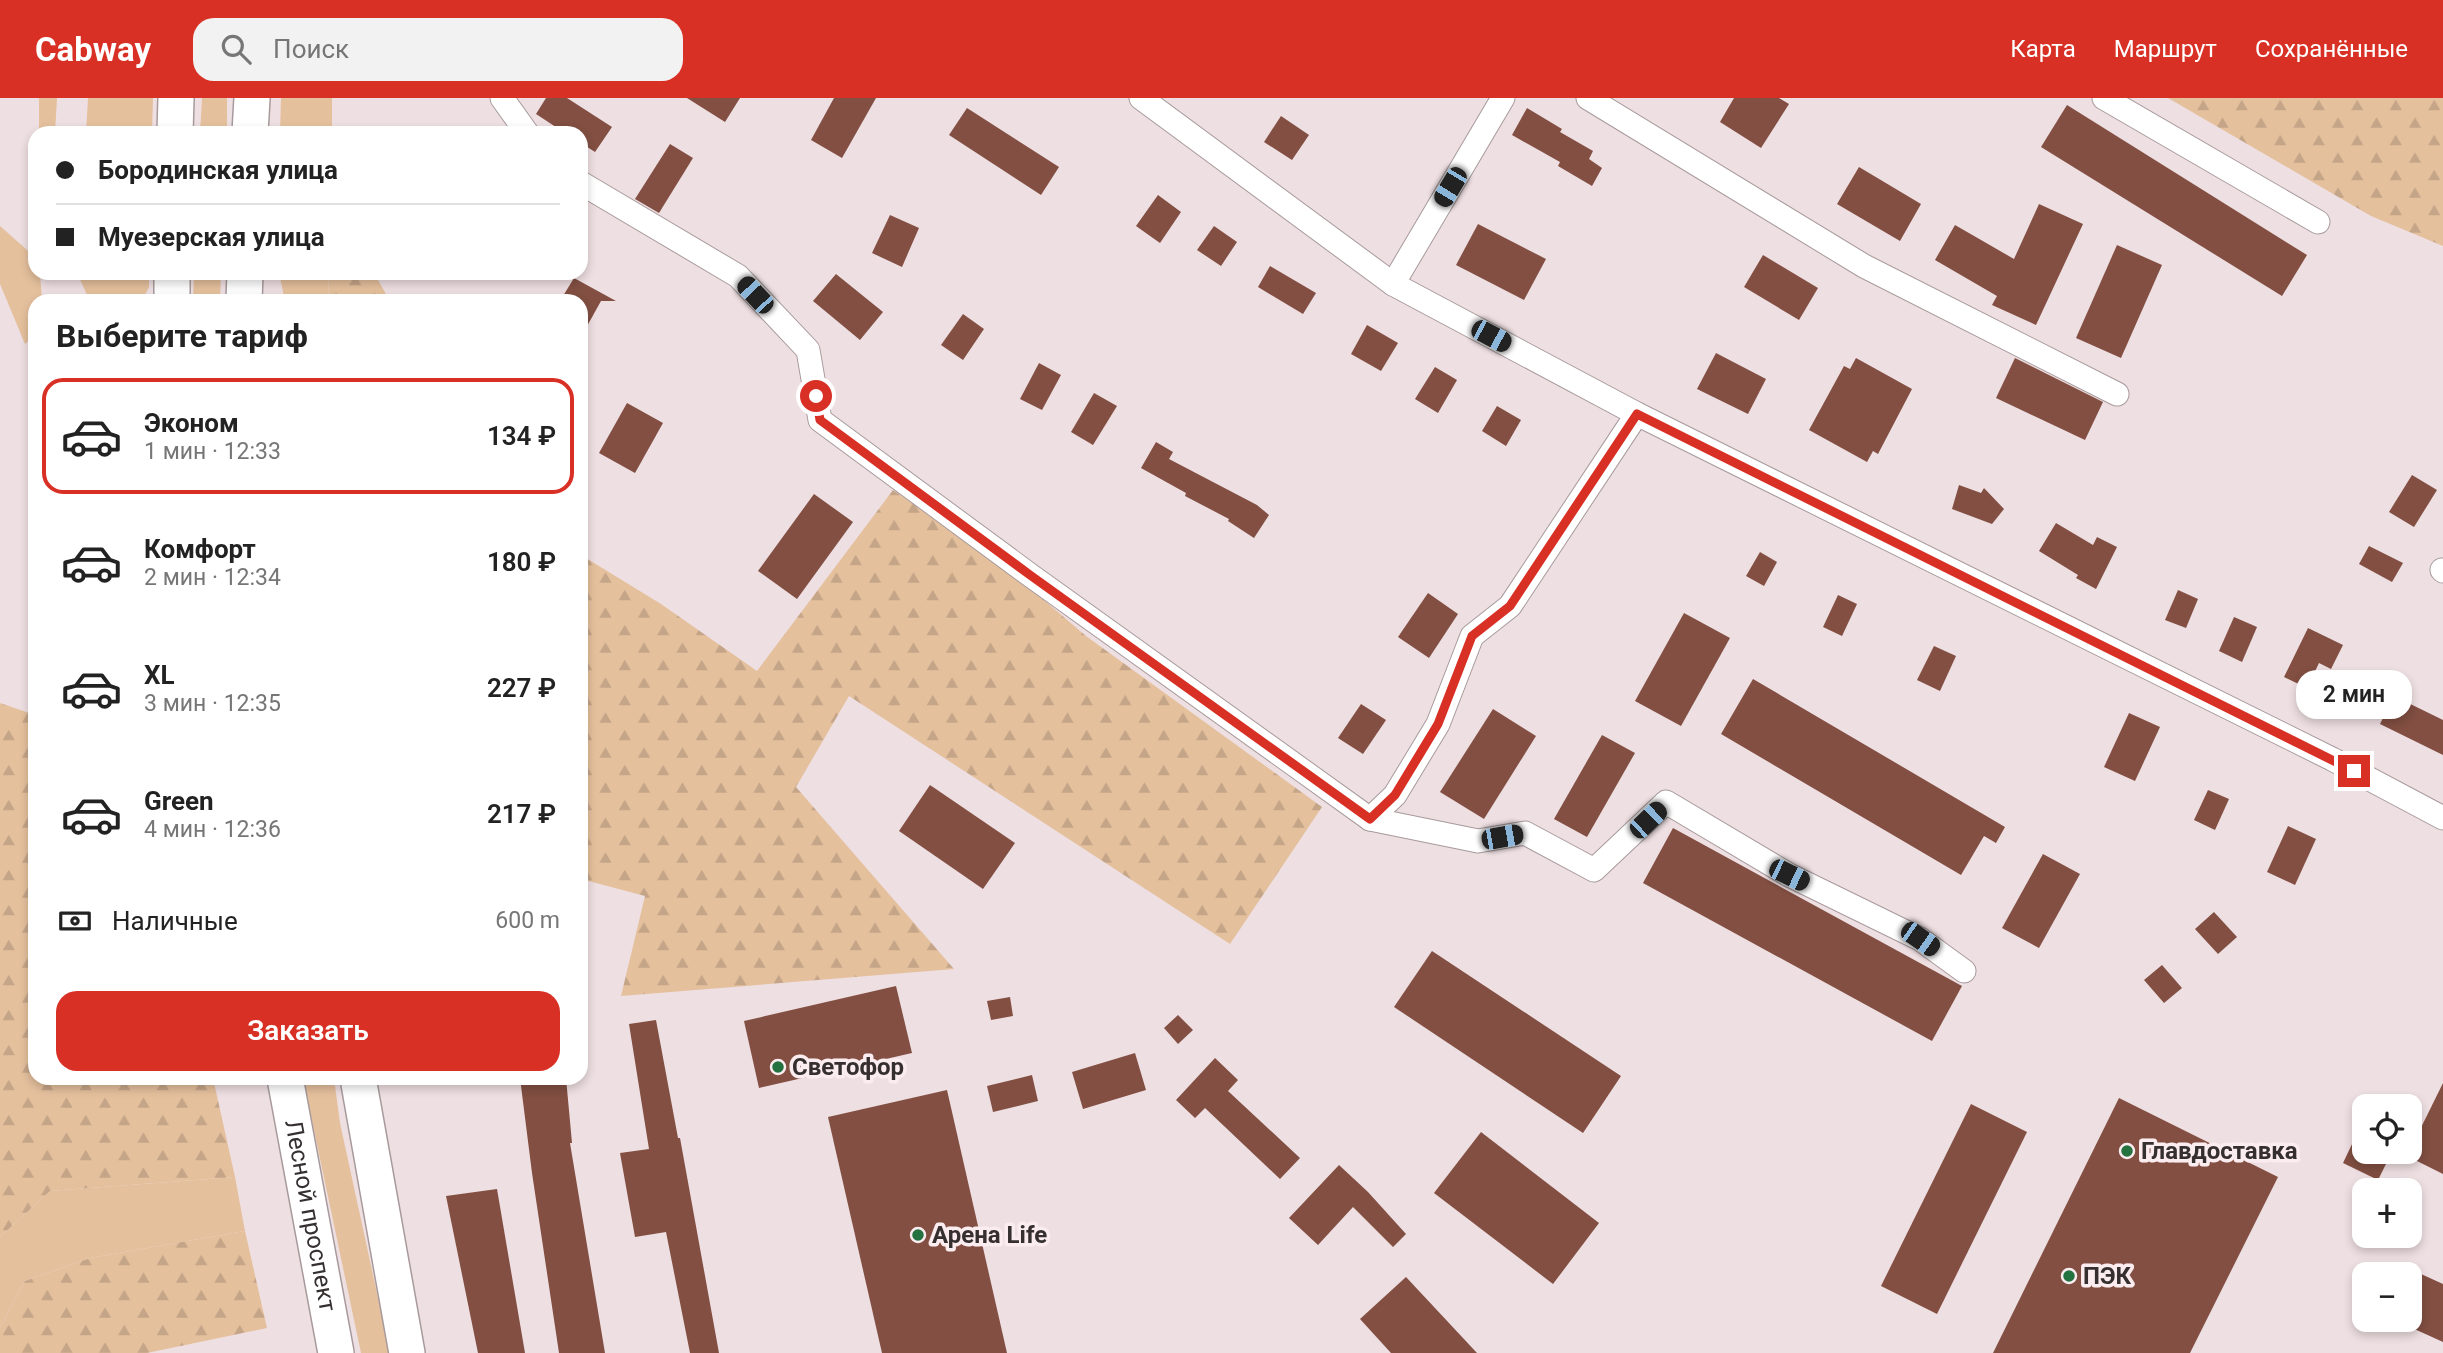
<!DOCTYPE html>
<html lang="ru">
<head>
<meta charset="utf-8">
<style>
	body { margin:0; font-family:Roboto,sans-serif; background:#f2f2f2; color:#222; height:100vh; display:flex; flex-direction:column; font-size:26px; white-space:nowrap }
	* { box-sizing:border-box; margin:0 }
	p { font-size:23px; color:#767676 }
	.icon { flex:none; width:38px; height:38px; fill:none; stroke:currentColor; stroke-width:2; stroke-linecap:round; stroke-linejoin:round }
	.map { position:relative; flex:1; overflow:hidden }
	.drawer { position:absolute; left:28px; top:196px; width:560px; height:791px; display:flex; flex-direction:column; background:#fff; border-radius:21px; box-shadow:0 4px 10px #0003 }
	.drawer>* { flex:none }
	.hud { position:absolute; left:28px; top:28px; width:560px; height:154px; border-radius:21px; box-shadow:0 4px 10px #0003; display:grid; align-content:center; height:154px; padding:0 28px; background:#fff }
	.fabs { position:absolute; left:2352px; top:996px; display:grid; gap:14px }
	.fabs a { display:grid; place-items:center; width:70px; height:70px; border-radius:14px; background:#fff; box-shadow:0 4px 10px #0003; font-size:35px }
	.end { position:absolute; width:32px; height:32px; margin:-16px; border:9px solid #d93025; background:#fff; box-shadow:0 0 0 4px #fff }
	.from { border-radius:50% }
	.bubble { position:absolute; height:49px; border-radius:21px; background:#fff; box-shadow:0 4px 10px #0003; font-size:23px; font-weight:600; line-height:49px; text-align:center }
	.car { position:absolute; width:21px; height:42px; margin:-21px -10px; border-radius:9px; box-shadow:0 0 5px 2px #0007; background:linear-gradient(#222 24%,#8ab4d8 0 40%,#222 0 76%,#8ab4d8 0 86%,#222 0) }
	.hud b { display:flex; align-items:center; gap:24px; height:66px; font-size:26px }
	.hud b+b { border-top:2px solid #e0e0e0 }
	.hud i { width:18px; height:18px; background:#222 }
	ul { padding:0; list-style:none }
	li { display:flex; align-items:center; gap:21px; height:116px; margin:0 14px 10px; padding:0 14px; border:4px solid transparent; border-radius:21px }
	li div { flex:1 }
	li b { display:block; font-size:26px }
	li em { font-style:normal; font-weight:600 }
	li.on { border-color:#d93025 }
	li>.icon { width:63px; height:63px; stroke-width:1.5 }
	h2 { padding:0 28px; font-size:32px; line-height:84px }
	.pay { display:flex; align-items:center; gap:18px; height:77px; padding:0 28px; font-size:26px }
	.pay p { margin-inline-start:auto }
	.primary-button { display:flex; gap:14px; margin-top:auto; padding:14px 28px }
	.primary-button a { flex:1; height:80px; border-radius:21px; background:#d93025; color:#fff; font-size:28px; font-weight:600; line-height:80px; text-align:center }
	header { display:flex; align-items:center; gap:42px; box-sizing:border-box; height:98px; padding:0 35px; background:#d93025; color:#fff }
	header strong { font-size:33px }
	nav { display:flex; gap:38px; margin-inline-start:auto; font-size:24px }
	.search { width:490px; height:63px; background:#f2f2f2; display:flex; align-items:center; gap:18px; box-sizing:border-box; padding:0 24px; border-radius:21px; color:#767676; font-size:26px }
	.map>svg:first-child { display:block }
	.grass { fill:#e5c09d }
	.forest { fill:url(#forest-firs) }
	.building { fill:#824f42 }
	.lines { fill:none; stroke-linecap:round; stroke-linejoin:round }
	.street-casing { stroke:#a89a9c; stroke-width:25 }
	.primary-casing { stroke:#a89a9c; stroke-width:38 }
	.street { stroke:#fff; stroke-width:23 }
	.primary { stroke:#fff; stroke-width:35 }
	.route { stroke:#d93025; stroke-width:9 }
	.poi-dot { fill:#257241; stroke:#fbecef; stroke-width:2.5 }
	.labels { text-anchor:middle; dominant-baseline:central; stroke-width:7; stroke-linejoin:round; paint-order:stroke }
	.poi-label { font-size:24px; font-weight:bold; fill:#352f30; stroke:#fbecef; text-anchor:start }
	.street-label { font-size:24px; fill:#352f30; stroke:#fbecef }
</style>
</head>
<body>
<header>
<strong>Cabway</strong>
<div class="search"><svg class="icon" aria-label="search" viewBox="0 0 24 24"><circle cx="10" cy="10" r="6"/><path d="M15 15l6 6"/></svg>Поиск</div>
<nav><a>Карта</a><a>Маршрут</a><a>Сохранённые</a></nav>
</header>
<div class="map">
<svg width="2443" height="1255" viewBox="0 0 2443 1255">
	<defs>
		<pattern id="forest-firs" width="22" height="20" patternUnits="userSpaceOnUse" patternTransform="scale(1.75)"><rect width="22" height="20" fill="#e5c09d"/><path d="M5 1l3.5 6h-7zM16 11l3.5 6h-7z" fill="#c5a588"/></pattern>
	</defs>
	<rect width="100%" height="100%" fill="#eedfe2"/>
	<g class="grass">
		<path d="M39,0h18l-2,35h-16z"/>
		<path d="M88,0h65l-1,35h-66z"/>
		<path d="M202,0h25v35h-27z"/>
		<path d="M281,0h51v35h-52z"/>
		<path d="M0,128l35,31v16h5l2,28h-7v35l-10,8 -25,-60z"/>
		<path d="M77,175h72v14l-7,14h-51l-2,-2z"/>
		<path d="M194,175h27l-1,28h-27z"/>
		<path d="M279,175h50l-1,28h-43z"/>
		<path d="M303,980h31l6,45 50,230h-29z"/>
		<path d="M235,1079l10,54 -155,27 -65,23 -25,46v-90l50,-46z"/>
	</g>
	<g class="forest">
		<path d="M2168,0h275v148l-72,-30z"/>
		<path d="M329,175h45l16,28h-62z"/>
		<path d="M893,392l112,77 81,69 236,171 -92,137 -381,-248 -53,91 158,182 -333,27 24,-100 -64,-17v-324l80,49 96,67z"/>
		<path d="M0,605l35,12v363h178l22,99 -185,14 -50,46z"/>
		<path d="M245,1133l22,97 -120,25h-147v-26l25,-46 65,-23z"/>
	</g>
	<g class="building">
		<path d="M546,0h21l45,29 -17,25 -14,-9v-10h-16l-29,-19z"/>
		<path d="M687,0h53l-15,24z"/>
		<path d="M834,0h42l-34,60 -31,-18z"/>
		<path d="M1734,0h45l10,6 -28,44 -41,-26z"/>
		<path d="M2067,7l240,150 -25,41 -241,-149z"/>
		<path d="M967,10l92,59 -18,28 -92,-60z"/>
		<path d="M1527,10l35,21 -2,3 33,19 -4,8 13,9 -10,18 -34,-20 2,-4 -48,-27z"/>
		<path d="M1281,18l28,19 -17,25 -28,-18z"/>
		<path d="M670,46l23,14 -34,55 -24,-14z"/>
		<path d="M1859,69l62,37 -21,37 -63,-37z"/>
		<path d="M1158,97l23,17 -21,31 -24,-17z"/>
		<path d="M2039,106l44,20 -47,101 -44,-20 5,-9 -62,-36 20,-35 59,34z"/>
		<path d="M890,117l29,13 -17,39 -30,-14z"/>
		<path d="M1478,126l68,35 -22,41 -68,-35z"/>
		<path d="M1214,128l23,16 -16,24 -24,-16z"/>
		<path d="M2117,147l45,20 -41,93 -45,-20z"/>
		<path d="M1763,157l55,33 -19,32 -55,-33z"/>
		<path d="M1270,168l46,27 -13,21 -45,-27z"/>
		<path d="M836,176l47,38 -23,28 -47,-39z"/>
		<path d="M574,180l42,23h-15l-20,36v-36h-21z"/>
		<path d="M963,216l21,15 -21,31 -22,-15z"/>
		<path d="M1367,227l31,18 -17,28 -30,-17z"/>
		<path d="M1716,255l50,26 -18,35 -51,-25z"/>
		<path d="M1856,260l56,31 -34,65 -5,-3 -6,11 -58,-32 35,-64 6,3z"/>
		<path d="M2015,260l88,44 -18,38 -89,-42z"/>
		<path d="M1039,265l22,12 -19,35 -22,-11z"/>
		<path d="M1435,269l22,13 -19,33 -23,-14z"/>
		<path d="M1094,295l23,13 -24,39 -22,-13z"/>
		<path d="M627,305l36,20 -28,50 -36,-20z"/>
		<path d="M1497,308l24,14 -15,26 -24,-15z"/>
		<path d="M1156,344l17,10 -4,7 88,46 12,10 -15,23 -26,-17 1,-2 -44,-23 1,-3 -45,-25z"/>
		<path d="M2412,377l25,15 -23,37 -25,-15z"/>
		<path d="M1959,387l22,8 3,-5 20,21 -12,15 -40,-15z"/>
		<path d="M814,396l39,28 -56,77 -39,-28z"/>
		<path d="M2056,425l37,22 4,-8 20,10 -21,42 -20,-11 2,-3 -39,-24z"/>
		<path d="M2369,448l34,17 -11,19 -33,-18z"/>
		<path d="M1760,454l17,10 -13,24 -18,-10z"/>
		<path d="M2178,492l20,9 -12,29 -21,-8z"/>
		<path d="M1428,495l30,21 -29,44 -31,-21z"/>
		<path d="M1838,497l19,9 -15,32 -19,-9z"/>
		<path d="M1684,515l46,25 -49,88 -46,-25z"/>
		<path d="M2234,519l23,10 -15,35 -23,-11z"/>
		<path d="M2308,530l35,17 -12,24 -12,-6 -12,25 -23,-11z"/>
		<path d="M1934,548l22,10 -16,35 -23,-11z"/>
		<path d="M1753,581l252,148 -9,16 -12,-7 -23,39 -240,-141z"/>
		<path d="M2394,598l49,24v35l-63,-31z"/>
		<path d="M1361,606l25,16 -23,34 -25,-16z"/>
		<path d="M1493,611l43,27 -52,83 -44,-27z"/>
		<path d="M2129,615l31,14 -25,54 -31,-14z"/>
		<path d="M1602,637l33,18 -48,84 -33,-18z"/>
		<path d="M930,687l85,58 -32,46 -84,-58z"/>
		<path d="M2208,692l21,9 -14,31 -21,-10z"/>
		<path d="M2288,728l28,13 -21,46 -28,-13z"/>
		<path d="M1673,730l289,158 -30,55 -289,-158z"/>
		<path d="M2043,756l37,20 -41,74 -37,-20z"/>
		<path d="M2214,814l23,25 -19,17 -23,-25z"/>
		<path d="M1432,853l189,125 -38,57 -189,-126z"/>
		<path d="M2162,867l20,23 -18,15 -20,-23z"/>
		<path d="M896,888l16,67 -153,35 -15,-67z"/>
		<path d="M1010,899l3,19 -22,4 -4,-19z"/>
		<path d="M1178,917l15,15 -15,14 -14,-16z"/>
		<path d="M656,922l22,118h2l39,215h-29l-24,-121 -31,5 -15,-84 29,-4 -20,-125z"/>
		<path d="M1135,955l11,37 -63,19 -11,-37z"/>
		<path d="M1215,960l23,22 -10,11 72,67 -20,21 -75,-71 -10,10 -19,-18z"/>
		<path d="M1032,977l6,26 -45,11 -6,-26z"/>
		<path d="M520,980h46l6,65h-2l35,210h-46l-27,-180z"/>
		<path d="M2443,985v91l-36,-18z"/>
		<path d="M947,992l60,263h-125l-54,-236z"/>
		<path d="M2119,1000l159,79 -88,176h-197z"/>
		<path d="M1971,1006l56,28 -90,182 -56,-28z"/>
		<path d="M2364,1021v33h28l-14,28 -35,-17z"/>
		<path d="M1481,1034l118,91 -46,61 -119,-91z"/>
		<path d="M1339,1067l29,27 38,42 -13,13 -40,-40 -35,38 -29,-27z"/>
		<path d="M497,1091l28,164h-47l-32,-157z"/>
		<path d="M2410,1171l33,15v58l-33,-15z"/>
		<path d="M1406,1179l71,76h-86l-31,-34z"/>
	</g>
	<g class="lines">
		<g class="street-casing">
			<g id="street">
				<path d="M502,0l25,35"/>
				<path d="M1141,0l252,186 244,130 695,345 111,59"/>
				<path d="M1588,0l276,168 253,128"/>
				<path d="M2104,0l214,124"/>
				<path d="M581,85l157,93 70,74 12,70 210,155 340,244 108,22 47,-8 69,37 72,-68 123,73 131,64 44,32"/>
				<path d="M1393,186l110,-186"/>
				<path d="M2442,472l1,1"/>
				<path d="M1370,721l25,-24 43,-71 34,-88 38,-30 127,-192"/>
			</g>
		</g>
		<g class="primary-casing">
			<g id="primary">
				<path d="M175,35l1,-35"/>
				<path d="M250,35l2,-35"/>
				<path d="M172,203v-28"/>
				<path d="M244,203l1,-28"/>
				<path id="s1" d="M285,980l51,275"/>
				<path d="M358,980l49,275"/>
			</g>
		</g>
		<use href="#street" class="street"/>
		<use href="#primary" class="primary"/>
	</g>
	<g class="lines">
		<path class="route" d="M816,298l4,24 210,155 340,244 25,-24 43,-71 34,-88 38,-30 127,-192 717,357"/>
	</g>
	<g class="poi-dot">
		<circle cx="778" cy="969" r="7"/>
		<circle cx="2127" cy="1053" r="7"/>
		<circle cx="918" cy="1137" r="7"/>
		<circle cx="2069" cy="1178" r="7"/>
	</g>
	<g class="labels">
		<g class="poi-label">
			<text x="792" y="969">Светофор</text>
			<text x="2141" y="1053">Главдоставка</text>
			<text x="932" y="1137">Арена Life</text>
			<text x="2083" y="1178">ПЭК</text>
		</g>
		<g class="street-label">
			<text stroke="none"><textPath href="#s1" startOffset="140">Лесной проспект</textPath></text>
		</g>
	</g>
</svg>
<div class="fabs">
<a><svg class="icon" aria-label="locate" viewBox="0 0 24 24"><circle cx="12" cy="12" r="6"/><path d="M12 2v4M12 18v4M2 12h4M18 12h4"/></svg></a>
<a>+</a>
<a>−</a>
</div>
<i class="end from" style="left:816px;top:298px"></i>
<i class="end" style="left:2354px;top:673px"></i>
<div class="bubble" style="left:2296px;top:572px;width:116px">2 мин</div>
<i class="car" style="left:1450px;top:89px;rotate:211deg"></i>
<i class="car" style="left:755px;top:197px;rotate:317deg"></i>
<i class="car" style="left:1491px;top:238px;rotate:118deg"></i>
<i class="car" style="left:1648px;top:722px;rotate:46deg"></i>
<i class="car" style="left:1502px;top:739px;rotate:80deg"></i>
<i class="car" style="left:1789px;top:777px;rotate:116deg"></i>
<i class="car" style="left:1920px;top:841px;rotate:125deg"></i>
<div class="hud">
<b><i class="from"></i>Бородинская улица</b>
<b><i></i>Муезерская улица</b>
</div>
<section class="drawer">
<h2>Выберите тариф</h2>
<ul>
<li class="on"><svg class="icon" aria-label="car" viewBox="0 0 24 24"><path d="M5 17H2v-5l4-1 3-4h7l3 4 3 1v5h-3M9 17h6M6 11h13"/><circle cx="7" cy="17" r="2"/><circle cx="17" cy="17" r="2"/></svg><div><b>Эконом</b><p>1 мин · 12:33</p></div><em>134 ₽</em></li>
<li><svg class="icon" aria-label="car" viewBox="0 0 24 24"><path d="M5 17H2v-5l4-1 3-4h7l3 4 3 1v5h-3M9 17h6M6 11h13"/><circle cx="7" cy="17" r="2"/><circle cx="17" cy="17" r="2"/></svg><div><b>Комфорт</b><p>2 мин · 12:34</p></div><em>180 ₽</em></li>
<li><svg class="icon" aria-label="car" viewBox="0 0 24 24"><path d="M5 17H2v-5l4-1 3-4h7l3 4 3 1v5h-3M9 17h6M6 11h13"/><circle cx="7" cy="17" r="2"/><circle cx="17" cy="17" r="2"/></svg><div><b>XL</b><p>3 мин · 12:35</p></div><em>227 ₽</em></li>
<li><svg class="icon" aria-label="car" viewBox="0 0 24 24"><path d="M5 17H2v-5l4-1 3-4h7l3 4 3 1v5h-3M9 17h6M6 11h13"/><circle cx="7" cy="17" r="2"/><circle cx="17" cy="17" r="2"/></svg><div><b>Green</b><p>4 мин · 12:36</p></div><em>217 ₽</em></li>
</ul>
<div class="pay"><svg class="icon" aria-label="cash" viewBox="0 0 24 24"><path d="M3 7h18v10H3z"/><circle cx="12" cy="12" r="2"/></svg>Наличные<p>600 m</p></div>
<div class="primary-button"><a>Заказать</a></div>
</section>
</div>
</body>
</html>
